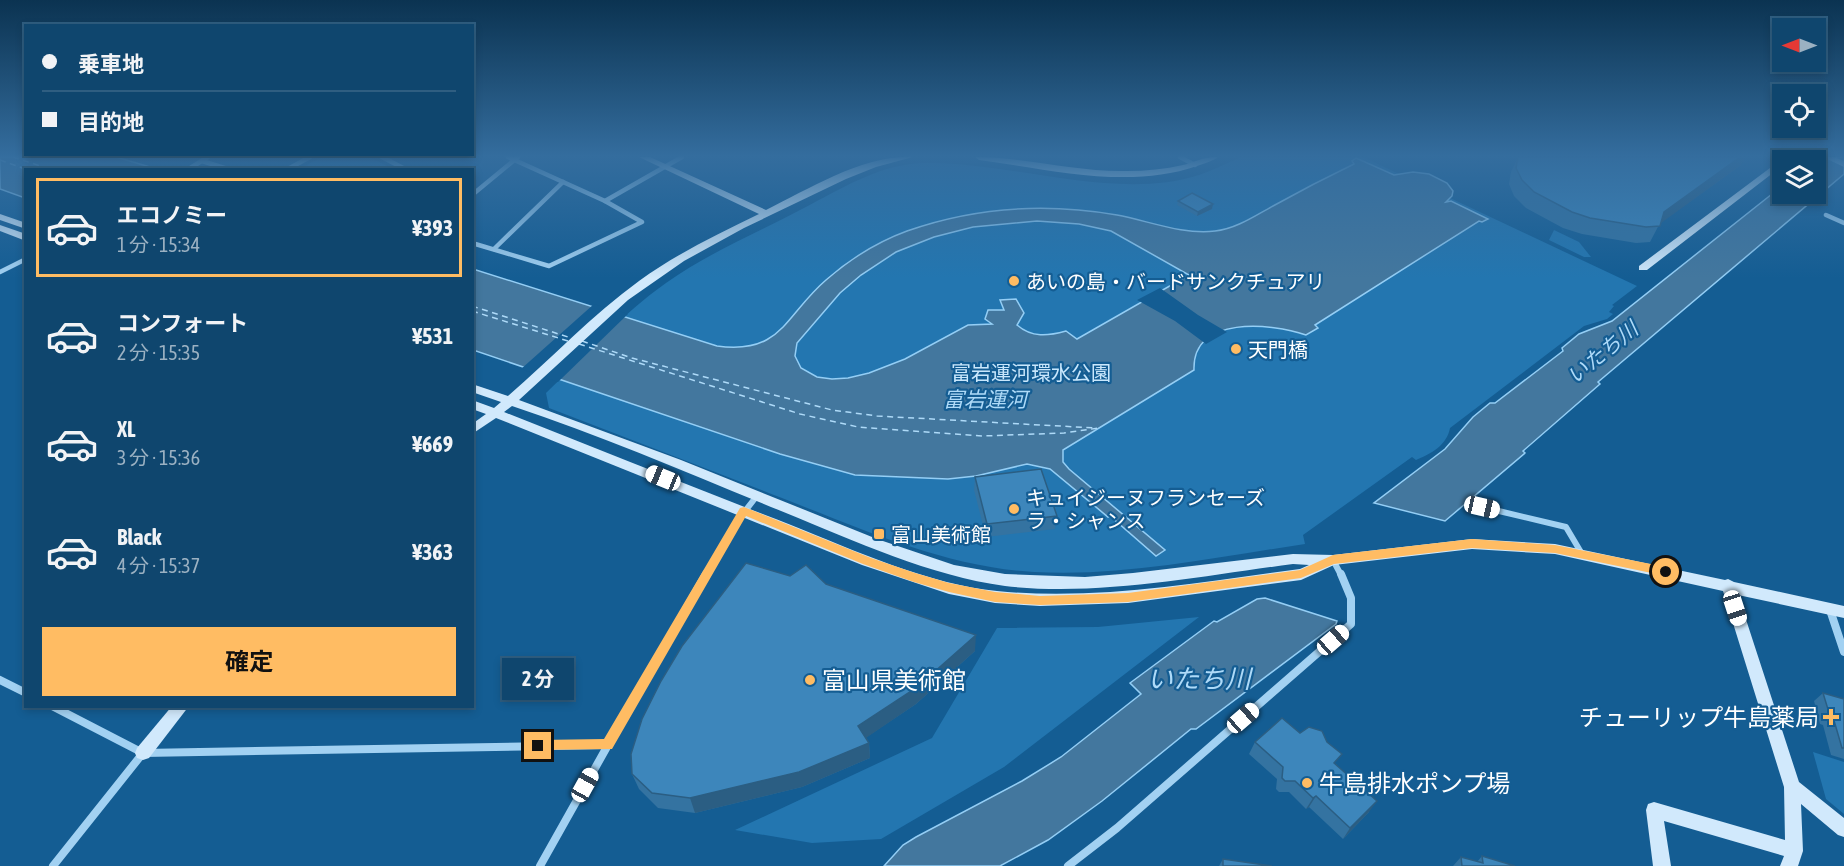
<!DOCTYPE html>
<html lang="ja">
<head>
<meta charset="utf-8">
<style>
	body { margin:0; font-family:"Asap Condensed","Noto Sans JP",sans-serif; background:#184d73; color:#f1f3f6; height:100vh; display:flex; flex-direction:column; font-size:22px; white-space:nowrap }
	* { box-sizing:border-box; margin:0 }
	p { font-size:20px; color:#9bb1c2 }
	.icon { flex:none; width:33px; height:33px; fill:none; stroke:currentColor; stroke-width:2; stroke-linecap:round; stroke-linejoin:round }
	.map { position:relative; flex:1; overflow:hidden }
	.side { position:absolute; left:24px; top:168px; width:450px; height:540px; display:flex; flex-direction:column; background:#0f466e; border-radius:0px; box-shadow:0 3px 9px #0003,0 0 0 2px #2f5e81 }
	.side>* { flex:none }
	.hud { position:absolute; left:24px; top:24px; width:450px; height:132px; border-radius:0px; box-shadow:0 3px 9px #0003,0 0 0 2px #2f5e81; display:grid; align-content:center; height:132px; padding:0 18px; background:#0f466e }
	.needle { width:39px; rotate:270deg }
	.controls { position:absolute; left:1772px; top:18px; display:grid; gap:12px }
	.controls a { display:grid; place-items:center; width:54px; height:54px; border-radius:0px; background:#0f466e; box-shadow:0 3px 9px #0003,0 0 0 2px #2f5e81; font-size:30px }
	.end { position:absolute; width:27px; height:27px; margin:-14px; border:8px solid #ffbc63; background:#111; box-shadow:0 0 0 3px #111 }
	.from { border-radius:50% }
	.bubble { position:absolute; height:42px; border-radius:0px; background:#0f466e; box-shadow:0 3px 9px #0003,0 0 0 2px #2f5e81; font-size:20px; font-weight:700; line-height:42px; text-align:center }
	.car { position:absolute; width:18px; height:36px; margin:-18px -9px; border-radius:8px; box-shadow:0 0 4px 2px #0007; background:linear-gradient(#fff 24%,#345 0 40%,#fff 0 76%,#345 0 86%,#fff 0) }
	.hud b { display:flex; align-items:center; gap:21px; height:57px; font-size:22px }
	.hud b+b { border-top:2px solid #2f5e81 }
	.hud i { width:15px; height:15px; background:#f1f3f6 }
	ul { padding:10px 0 0; list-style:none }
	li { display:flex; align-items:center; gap:18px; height:99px; margin:0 12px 9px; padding:0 6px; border:3px solid transparent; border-radius:0px }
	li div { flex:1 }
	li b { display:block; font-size:22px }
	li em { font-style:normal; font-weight:700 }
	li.on { border-color:#ffbc63 }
	li>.icon { width:54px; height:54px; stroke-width:1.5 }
	.primary-button { display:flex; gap:12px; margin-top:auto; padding:12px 18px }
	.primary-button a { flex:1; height:69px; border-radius:0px; background:#ffbc63; color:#111; font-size:24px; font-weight:700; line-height:69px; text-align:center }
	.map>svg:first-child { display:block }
	.green { fill:#2376b0 }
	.water { fill:#43779e; stroke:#94cef5; stroke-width:1.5; fill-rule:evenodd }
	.pier { fill:#145d93 }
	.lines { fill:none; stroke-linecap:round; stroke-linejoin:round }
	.ferry { stroke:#aedaf8; stroke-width:1.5; stroke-dasharray:6 4.5; stroke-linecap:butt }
	.street-far2 { stroke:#a2d1f2; stroke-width:4.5 }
	.street-far1 { stroke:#a2d1f2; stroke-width:6 }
	.street { stroke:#a2d1f2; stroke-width:8 }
	.secondary { fill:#d1e9fc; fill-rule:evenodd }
	.wall { fill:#3473a1 }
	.shaded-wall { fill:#2b5e83 }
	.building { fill:#3d86bb; stroke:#2b5e83; stroke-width:1.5 }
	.route { fill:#ffbc63 }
	.poi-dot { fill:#ffbc63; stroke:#145d93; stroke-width:2 }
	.labels { text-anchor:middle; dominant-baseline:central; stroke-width:4.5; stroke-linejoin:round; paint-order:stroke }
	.poi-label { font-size:20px; fill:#fff; stroke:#145d93; text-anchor:start }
	.park-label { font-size:20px; fill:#c9e7fc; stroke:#145d93 }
	.water-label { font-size:21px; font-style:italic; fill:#aedaf8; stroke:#145d93 }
	.near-poi-label { font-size:24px; fill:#fff; stroke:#145d93; text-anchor:start }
	.near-water-label { font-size:26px; font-style:italic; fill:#aedaf8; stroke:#145d93 }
</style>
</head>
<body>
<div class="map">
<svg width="1844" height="866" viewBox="0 0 1844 866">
	<rect width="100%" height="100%" fill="#145d93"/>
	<g class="green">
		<path d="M322,157h47l24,12h-94z"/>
		<path d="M1241,157h122l274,129 -25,19 2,1 -5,6 4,2 -6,5 -23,7 -134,102c-3,17 -19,26 -34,32l-4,-3 -109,78 2,9c-89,13 -180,33 -271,28 -88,-5 -170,-42 -252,-74 -77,-30 -155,-60 -233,-90l-3,-15c39,-37 76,-79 120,-110 42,-30 91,-50 136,-74 39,-20 77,-45 122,-46 87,-2 191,39 275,12 14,-5 28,-12 42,-18z"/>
		<path d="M1554,230l25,12 12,15h-7l-35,-17z"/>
		<path d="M1199,617l-195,150 -123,72 -69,4 -77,-13 197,-92 65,-110 101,-1z"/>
		<path d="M1813,752l31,10v52l-18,-15z"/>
	</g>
	<g class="water">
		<path d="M0,157h116l41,12 -131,1 -1,28 -25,-9z"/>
		<path d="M1844,157v17l-246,208 2,2 -77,67 2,2 -80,68 -71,-18 71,-54 28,-32 17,-14h5l68,-52 -1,-3 17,-14 33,-13 170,-135v8h33v-34z"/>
		<path d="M1356,158l38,17 19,-3 16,2 18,9 6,8 -1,5 -6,6 5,-1 37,18 -6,3 -3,-1 -164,104 3,3 -12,7c-34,-12 -114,-20 -112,35l-131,80v12l6,7 96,81 -9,6 -46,-40 -2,1 -58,-48 -23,-5 -51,12 -28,3 -93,-4 -75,-21 -307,-104v-81l244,77c65,9 68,-31 109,-66 24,-21 51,-38 81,-49 68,-24 140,-28 210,-16 32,6 66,20 98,16 21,-2 41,-16 58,-25 27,-15 54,-29 81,-42l-2,-3zM1037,221l42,3 32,7 78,44 -112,64 -11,-8c-18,5 -34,7 -49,-6l7,-12 -8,-14 -16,1 4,10h-16l-3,9 7,5 -24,1 -63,34 -36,14 -21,5 -16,1 -15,-2 -16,-9 -6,-12 2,-13 43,-50 21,-18 35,-23 38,-15 39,-10z"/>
		<path d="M1265,598l72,23 -1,3 -140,105h-5l-89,72 -54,39 -48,26h-116l19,-21 13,-8 106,-56 39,-24 80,-63 -11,-11 84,-62 3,1 40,-23z"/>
	</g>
	<g class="pier">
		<path d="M1160,288l38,27 29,17 -21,12 -31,-23 -38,-21z"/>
		<path d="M594,304l34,10 -70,68 -37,-13z"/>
	</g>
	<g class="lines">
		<g class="ferry">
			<path d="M13,157l40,13"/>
			<path d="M0,160l28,10"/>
			<path d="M472,306l99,32"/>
			<path d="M472,311l96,30"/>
			<path d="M582,341l50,17 200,52 45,6 218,12"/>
			<path d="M579,344l221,70 58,13 125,9 81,-3 35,-5"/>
		</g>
		<g class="street-far2">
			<path d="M382,157l25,13"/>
			<path d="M1180,157l15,8"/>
			<path d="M202,161l29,9"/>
			<path d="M187,170l21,-13"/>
			<path d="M286,170l24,-13"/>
			<path d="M472,195l46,-38"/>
			<path d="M605,201l77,-44"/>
			<path d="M1826,215l18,8"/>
			<path d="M472,243l77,23 93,-44 -37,-21 -97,-44"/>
			<path d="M494,249l69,-67"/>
			<path d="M0,272l26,-13"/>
		</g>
		<g class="street-far1">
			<path d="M1482,507l84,20 16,27"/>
			<path d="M1333,560l8,15"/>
			<path d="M706,575l29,-51 21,-27"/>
		</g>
		<g class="street">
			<path d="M1830,610l14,42"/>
			<path d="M0,680l26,13"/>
			<path d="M52,706l91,47 465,-8 98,-171"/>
			<path d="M53,866l90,-113"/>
			<path d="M540,866l68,-121"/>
			<path d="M1068,866l49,-38 234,-204v-26l-10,-24"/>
		</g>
		<g class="secondary">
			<path d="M639,157h11l116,53c43,-21 99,-56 147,-53l-37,10 -30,12 -102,49 -60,33 -56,39 -109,100 162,60 196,79 77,26 51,9 80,3 48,-4 160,-19 40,1 139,-16 83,5 170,36 3,-1 6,3 110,24v12l-106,-23 61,187 45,36v19l-6,-2 -37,-31 2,47 -5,15h-18l4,-10 -120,-35 7,45h-18l-7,-56 2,-6 6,-2 131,38 -1,-53 -61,-196 -168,-37 -83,-5 -138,16 -33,15 -173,23 -88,3 -45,-3 -46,-9 -87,-29 -366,-147 -24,16v-10l14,-10 -14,-5v-9l22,8 7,-6 -29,-10v-8l36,12c44,-38 84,-81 131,-115 37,-27 79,-47 120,-67zM512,406c93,31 183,70 274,107 68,28 145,63 219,73 92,11 196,-10 288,-22l16,1 -9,4c-100,13 -202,32 -303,22 -66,-6 -144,-41 -206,-66 -96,-37 -191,-75 -287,-113z"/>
			<path d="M975,157c51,0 101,15 152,14 19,0 38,-2 56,-6 12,-3 22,-9 35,-8 -5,4 -13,6 -21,9 -69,24 -148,3 -218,-6z"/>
			<path d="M1823,157h11l10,4v6z"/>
			<path d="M1782,159l3,1h-3v6l-135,104h-8v-4z"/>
			<path d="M0,214l26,9v6l-26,-9z"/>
			<path d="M0,225l26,9v7l-26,-10z"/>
			<path d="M172,706h17l-40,52 -6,2 -6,-2 -2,-5 2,-5z"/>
		</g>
	</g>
	<g class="wall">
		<path d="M1518,157l223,8 -81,58 -10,19 -14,1 -54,-9 -19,-6 -37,-20 -12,-12 -5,-12 2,-12z"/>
		<path d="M1178,201l34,8 -15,7 -20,-11z"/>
		<path d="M975,477l82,39 -2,13 -69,8 -12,-47z"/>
		<path d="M790,576l36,8 149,67 -59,53 -51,34 4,5 1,15 -68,29 -107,26 -37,-5 -19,-19 -7,-15z"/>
		<path d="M1823,693l21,6v60l-13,-4 -8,-30 -3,-1 -6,-23z"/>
		<path d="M1255,742l81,22 33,48 -26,27 -34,-32 -3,2 -17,-17h-10l-3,-3 1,-10 -28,-25z"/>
		<path d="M1482,856l33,10h-62l8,-9 16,5z"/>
		<path d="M1223,859l49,7h-53z"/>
	</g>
	<g class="shaded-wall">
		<path d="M1740,157h6l-5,8 -84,61 7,-14z"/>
		<path d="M1213,204l-1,5 -15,7 1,-4z"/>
		<path d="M976,635l-1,16 -59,53 -56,38 -2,-16z"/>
		<path d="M869,743l1,15 -68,29 -107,26 -5,-15z"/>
		<path d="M1316,796l-7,11 -3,2 7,-11z"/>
		<path d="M1377,801l-8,11 -26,27 7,-11z"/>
	</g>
	<g class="building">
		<path d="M1518,157h222l-76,55 -4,14 -14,1 -56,-9 -18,-6 -38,-20 -12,-12 -6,-12z"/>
		<path d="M1192,193l21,11 -15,8 -20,-11z"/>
		<path d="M1041,469l16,47 -70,8 -12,-47z"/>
		<path d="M746,563l44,13 16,-11 20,19 150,51 -60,53 -58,38 11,17 -70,29 -109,26 -38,-5 -20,-19 -1,-20 11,-35 19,-38 21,-35z"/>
		<path d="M1823,693l21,6v49h-2l-9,-31 -3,-1z"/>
		<path d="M1282,718l18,15 9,-6 13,4 5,11 15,12 -8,9 43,38 -27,27 -34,-32 -3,2 -18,-17h-10l-3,-3 1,-11 -28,-25z"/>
		<path d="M1482,856l33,10h-53l-1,-9 22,6z"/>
		<path d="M1223,859l49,7h-49z"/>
	</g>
	<linearGradient id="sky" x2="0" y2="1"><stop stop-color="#0b3351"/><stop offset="0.56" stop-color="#346d9e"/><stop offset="1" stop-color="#346d9e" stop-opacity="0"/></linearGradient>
	<rect width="1844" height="278" fill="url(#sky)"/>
	<path class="route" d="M744,507l127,51 44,15 34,10 46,9 45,4 88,-3 172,-23 33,-15 139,-16 83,6 111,22 5,5 -5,4 -111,-23 -83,-5 -138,16 -33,14 -173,24 -88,3 -45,-3 -46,-10 -35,-10 -51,-18 -117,-48 -134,233 -79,1 -2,-4 2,-4 5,-2 66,-1 136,-231z"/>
	<g class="poi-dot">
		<circle cx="1014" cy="281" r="6"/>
		<circle cx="1236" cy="349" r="6"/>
		<circle cx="1014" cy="509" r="6"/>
		<rect x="873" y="528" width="12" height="12" rx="3"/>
		<circle cx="810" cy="680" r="6"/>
		<path d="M1828 708h6v6h6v6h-6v6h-6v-6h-6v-6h6z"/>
		<circle cx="1307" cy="783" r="6"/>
	</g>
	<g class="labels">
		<g class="poi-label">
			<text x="1026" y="281">あいの島・バードサンクチュアリ</text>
			<text x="1248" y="349">天門橋</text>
			<text x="1026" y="497">キュイジーヌフランセーズ<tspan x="1026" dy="23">ラ・シャンス</tspan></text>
			<text x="891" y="534">富山美術館</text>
		</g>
		<g class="park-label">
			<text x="1031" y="372">富岩運河環水公園</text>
		</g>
		<g class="water-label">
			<text transform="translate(1602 352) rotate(-39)">いたち川</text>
			<text x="985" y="399">富岩運河</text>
		</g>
		<g class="near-poi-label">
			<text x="822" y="680">富山県美術館</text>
			<text x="1819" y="717" text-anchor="end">チューリップ牛島薬局</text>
			<text x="1319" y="783">牛島排水ポンプ場</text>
		</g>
		<g class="near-water-label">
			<text x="1199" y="679">いたち川</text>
		</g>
	</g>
</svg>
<div class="controls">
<a><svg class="needle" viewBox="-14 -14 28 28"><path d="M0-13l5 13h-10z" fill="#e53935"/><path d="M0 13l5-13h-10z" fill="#9bb1c2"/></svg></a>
<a><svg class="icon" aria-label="locate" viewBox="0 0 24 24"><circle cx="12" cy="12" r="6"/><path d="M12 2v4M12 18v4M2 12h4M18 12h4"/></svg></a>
<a><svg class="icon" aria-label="layers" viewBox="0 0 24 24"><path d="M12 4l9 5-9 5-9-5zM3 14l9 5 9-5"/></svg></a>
</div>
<i class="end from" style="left:1666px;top:572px"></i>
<i class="end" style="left:538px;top:746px"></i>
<div class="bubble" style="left:502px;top:658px;width:72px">2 分</div>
<i class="car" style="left:663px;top:478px;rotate:292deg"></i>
<i class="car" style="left:1482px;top:507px;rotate:103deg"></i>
<i class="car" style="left:1735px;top:608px;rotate:162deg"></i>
<i class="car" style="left:1333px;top:640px;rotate:49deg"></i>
<i class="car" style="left:1243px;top:718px;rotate:49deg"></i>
<i class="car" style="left:585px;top:785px;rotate:29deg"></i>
<div class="hud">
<b><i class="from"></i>乗車地</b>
<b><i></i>目的地</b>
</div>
<section class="side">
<ul>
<li class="on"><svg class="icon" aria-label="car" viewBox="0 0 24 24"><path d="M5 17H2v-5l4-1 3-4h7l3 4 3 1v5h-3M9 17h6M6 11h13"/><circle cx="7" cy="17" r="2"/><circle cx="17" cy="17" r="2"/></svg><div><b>エコノミー</b><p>1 分 · 15:34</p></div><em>¥393</em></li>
<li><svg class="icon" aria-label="car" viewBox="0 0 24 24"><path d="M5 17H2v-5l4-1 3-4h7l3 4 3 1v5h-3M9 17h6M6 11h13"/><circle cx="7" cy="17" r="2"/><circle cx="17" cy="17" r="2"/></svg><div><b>コンフォート</b><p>2 分 · 15:35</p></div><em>¥531</em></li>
<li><svg class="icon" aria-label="car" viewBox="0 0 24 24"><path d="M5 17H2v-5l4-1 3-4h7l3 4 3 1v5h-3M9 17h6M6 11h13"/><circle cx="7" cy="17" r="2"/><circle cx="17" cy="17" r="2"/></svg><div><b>XL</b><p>3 分 · 15:36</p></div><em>¥669</em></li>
<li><svg class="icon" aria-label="car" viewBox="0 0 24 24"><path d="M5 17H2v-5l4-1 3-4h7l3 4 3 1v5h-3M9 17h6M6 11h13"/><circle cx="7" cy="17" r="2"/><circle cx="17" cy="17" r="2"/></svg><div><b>Black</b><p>4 分 · 15:37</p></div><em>¥363</em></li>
</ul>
<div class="primary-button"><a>確定</a></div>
</section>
</div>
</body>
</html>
